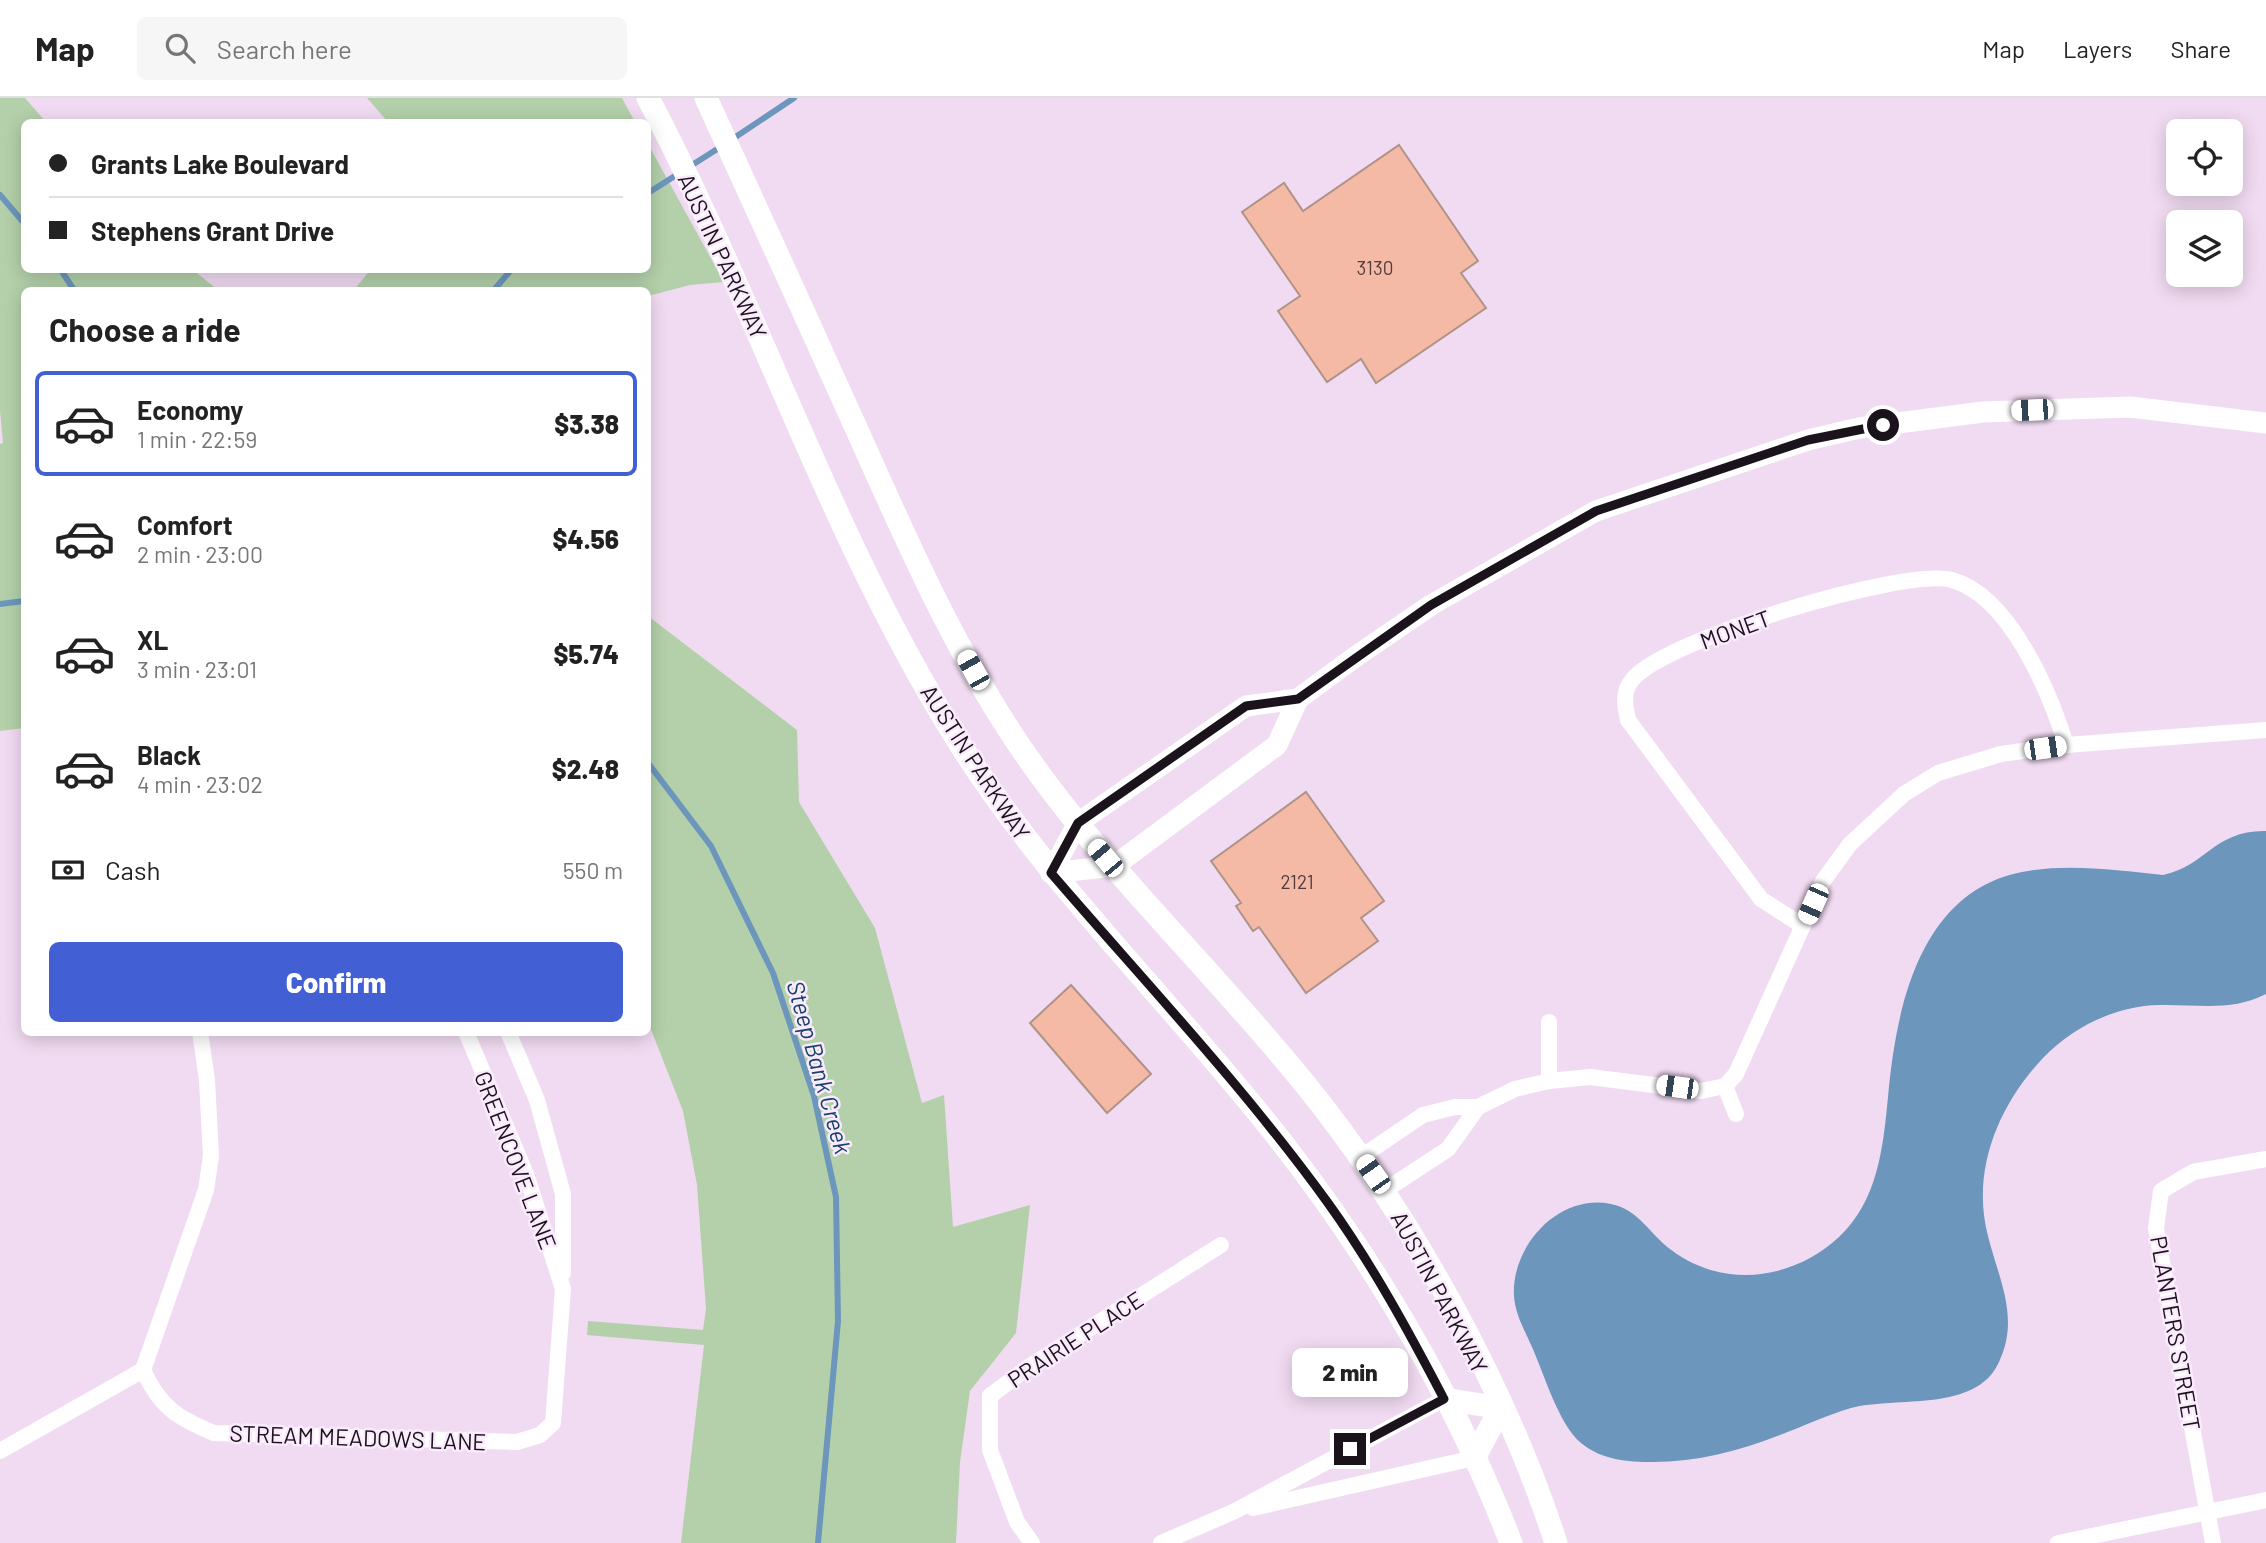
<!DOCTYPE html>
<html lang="en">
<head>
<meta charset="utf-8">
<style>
	body { margin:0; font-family:Barlow,sans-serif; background:#f6f6f6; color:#222; height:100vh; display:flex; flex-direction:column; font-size:26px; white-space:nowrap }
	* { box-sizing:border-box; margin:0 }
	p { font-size:23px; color:#767676 }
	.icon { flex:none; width:38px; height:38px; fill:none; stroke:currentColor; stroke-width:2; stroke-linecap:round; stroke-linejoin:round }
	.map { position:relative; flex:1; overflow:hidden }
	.drawer { position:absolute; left:21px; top:189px; width:630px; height:749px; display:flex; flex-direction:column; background:#fff; border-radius:10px; box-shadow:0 4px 18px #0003 }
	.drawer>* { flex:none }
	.hud { position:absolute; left:21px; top:21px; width:630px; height:154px; border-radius:10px; box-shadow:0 4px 18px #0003; display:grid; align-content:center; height:154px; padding:0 28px; background:#fff }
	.fabs { position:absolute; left:2166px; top:21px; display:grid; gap:14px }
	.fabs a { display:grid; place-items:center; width:77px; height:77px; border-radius:10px; background:#fff; box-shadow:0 4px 18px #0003; font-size:35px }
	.end { position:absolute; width:32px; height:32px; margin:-16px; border:9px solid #1a131b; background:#fff; box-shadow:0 0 0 4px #fff }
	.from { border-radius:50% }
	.bubble { position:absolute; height:49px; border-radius:10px; background:#fff; box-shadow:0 4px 18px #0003; font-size:23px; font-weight:800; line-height:49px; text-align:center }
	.car { position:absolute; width:21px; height:42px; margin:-21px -10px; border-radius:9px; box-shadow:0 0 5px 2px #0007; background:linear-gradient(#fff 24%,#345 0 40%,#fff 0 76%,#345 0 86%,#fff 0) }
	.hud b { display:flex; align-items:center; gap:24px; height:66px; font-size:26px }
	.hud b+b { border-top:2px solid #e0e0e0 }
	.hud i { width:18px; height:18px; background:#222 }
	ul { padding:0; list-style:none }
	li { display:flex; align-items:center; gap:21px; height:105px; margin:0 14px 10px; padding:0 14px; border:4px solid transparent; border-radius:10px }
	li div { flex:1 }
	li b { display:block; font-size:26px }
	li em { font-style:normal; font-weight:800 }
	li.active { border-color:#4260d3 }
	li>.icon { width:63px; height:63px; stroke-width:1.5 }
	h2 { padding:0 28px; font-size:32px; line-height:84px }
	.pay { display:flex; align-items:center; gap:18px; height:77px; padding:0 28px; font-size:26px }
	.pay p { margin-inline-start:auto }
	.primary-button { display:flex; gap:14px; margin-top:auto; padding:14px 28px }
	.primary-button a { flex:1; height:80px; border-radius:10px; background:#4260d3; color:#fff; font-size:28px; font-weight:800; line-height:80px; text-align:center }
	header { display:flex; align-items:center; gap:42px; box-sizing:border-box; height:98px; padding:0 35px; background:#fff; border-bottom:2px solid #e0e0e0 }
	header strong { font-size:33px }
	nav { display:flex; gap:38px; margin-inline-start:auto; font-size:24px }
	.search { width:490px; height:63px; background:#f6f6f6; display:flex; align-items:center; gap:18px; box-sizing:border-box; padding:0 24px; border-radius:10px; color:#767676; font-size:26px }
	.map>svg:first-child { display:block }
	.green { fill:#b3d0aa }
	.water { fill:#6d96bd }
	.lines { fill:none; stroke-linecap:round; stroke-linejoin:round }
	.stream { stroke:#6d96bd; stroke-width:6 }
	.building { fill:#f5baa5; stroke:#b09388; stroke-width:2 }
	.minor { stroke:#fff; stroke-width:16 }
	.tertiary { stroke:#fff; stroke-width:21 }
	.secondary { stroke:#fff; stroke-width:23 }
	.route { stroke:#1a131b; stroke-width:9 }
	.labels { text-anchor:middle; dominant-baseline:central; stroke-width:5; stroke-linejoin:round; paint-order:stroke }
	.number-label { font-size:19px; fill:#513d3e }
	.street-label { font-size:23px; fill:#1a131b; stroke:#fbeafd }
	.water-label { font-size:24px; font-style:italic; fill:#144269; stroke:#fbeafd }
</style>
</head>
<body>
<header>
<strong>Map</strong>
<div class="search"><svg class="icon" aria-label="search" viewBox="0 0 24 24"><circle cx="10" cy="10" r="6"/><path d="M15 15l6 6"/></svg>Search here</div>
<nav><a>Map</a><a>Layers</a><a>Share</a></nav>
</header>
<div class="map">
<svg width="2266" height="1445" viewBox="0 0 2266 1445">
	<rect width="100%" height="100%" fill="#f1dbf2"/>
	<g class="green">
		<path d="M0,0h25l21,24h-22v148h169l25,20h-194v438l-24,3v-287l3,-1 -3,-32z"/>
		<path d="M367,0h255l13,24h-247z"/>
		<path d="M648,46l76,138 -34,3 -42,11v-6h-294l16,-20h278z"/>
		<path d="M648,518l149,114 2,72 76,126 47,175 22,-8 9,132 77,-22 -14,128 -46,58 -10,71 -4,81h-275l23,-198 -117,-10 1,-14 115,9 3,-21 -9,-124 -14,-74 -35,-89z"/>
	</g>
	<path class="water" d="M2266,733v163c-34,18 -70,10 -107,11 -43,1 -85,21 -116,53 -45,48 -72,113 -55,178 11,44 32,82 11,126 -23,51 -102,34 -148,46 -24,7 -47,18 -71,27 -41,16 -83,27 -127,27 -26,0 -51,-2 -72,-19 -22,-18 -37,-69 -49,-96 -7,-16 -17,-33 -18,-51 -3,-50 45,-103 97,-92 27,5 38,29 59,45 52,40 121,32 169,-12 39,-37 44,-89 49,-140 8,-88 31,-205 134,-225 44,-9 95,-2 141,3 43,-9 51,-45 103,-44z"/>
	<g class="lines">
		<g class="stream">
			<path d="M731,42l63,-42"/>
			<path d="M648,95l74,-47"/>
			<path d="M0,97l24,28"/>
			<path d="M61,172l13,20"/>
			<path d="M494,192l17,-20"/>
			<path d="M0,506l24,-3"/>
			<path d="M648,665l63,83 62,127 41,123 22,101 2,124 -20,222"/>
		</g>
	</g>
	<g class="building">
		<path d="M1399,47l79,116 -17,12 25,35 -110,75 -15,-24 -34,23 -49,-71 22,-15 -58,-84 42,-29 19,28z"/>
		<path d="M1306,694l78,109 -23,17 17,23 -72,52 -47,-66 -6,4 -17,-25 5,-3 -30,-42z"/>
		<path d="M1071,887l80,89 -44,39 -77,-90z"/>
	</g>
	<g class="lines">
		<g class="minor">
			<path d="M1803,828l-42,-27 -133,-179c-3,-14 -6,-28 4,-40 31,-40 272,-113 320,-100 58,16 98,113 114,165"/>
			<path d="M508,934l29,68 26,94v79"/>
			<path d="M1549,983v-59"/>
			<path d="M1725,988l11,28"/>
			<path d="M1361,1059l62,-42 32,-8h23l37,-18 34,-8 41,-4 111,14 24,-5 11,-12 87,-193 27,-37 54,-50 34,-21 63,-19 65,-9 200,-15"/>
			<path d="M1384,1093l64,-42 30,-42"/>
			<path d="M143,1272c17,37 34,48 71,63l303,9 23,-7 13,-12 10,-134 -37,-115 -60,-142"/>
			<path d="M143,1272l63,-180 5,-34 -4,-76 -7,-48"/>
			<path d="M0,1353l143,-81"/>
			<path d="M1253,1410l221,-50"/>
			<path d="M1032,1445l-15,-21 -27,-72v-54l37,-28 194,-123"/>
			<path d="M1161,1445l72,-31 211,-113"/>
			<path d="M2058,1445l208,-43"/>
			<path d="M2213,1445l-57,-315 5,-37 32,-19 73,-13"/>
		</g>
		<g class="tertiary">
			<path d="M1051,775l63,-7 163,-121 21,-46 57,-42 76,-52 165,-94 212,-71 51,-12 124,-16 147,-5 136,16"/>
			<path d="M1051,775l27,-50 168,-117 52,-7"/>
		</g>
		<g class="secondary">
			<path d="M648,0c111,211 183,441 310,643 93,148 220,267 326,404 93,120 173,257 227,398"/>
			<path d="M706,0c51,111 101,221 151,332 52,116 103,234 178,338 81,112 183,208 270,316 105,130 199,299 251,459"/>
			<path d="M1444,1301l57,9 -27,50"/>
		</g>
	</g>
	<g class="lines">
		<path class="route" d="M1350,1351l94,-50c-35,-67 -72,-135 -116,-196 -84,-116 -183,-221 -277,-330l27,-50 168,-117 52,-7 133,-94 165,-94 212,-71 75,-15"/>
	</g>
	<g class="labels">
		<g class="number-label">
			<text x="1375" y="169">3130</text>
			<text x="1297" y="783">2121</text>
		</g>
		<g class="street-label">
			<text transform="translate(723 158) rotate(65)">AUSTIN PARKWAY</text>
			<text transform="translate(1735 531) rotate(-20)">MONET</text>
			<text transform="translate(976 664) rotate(57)">AUSTIN PARKWAY</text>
			<text transform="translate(516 1062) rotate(69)">GREENCOVE LANE</text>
			<text transform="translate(1440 1194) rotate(62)">AUSTIN PARKWAY</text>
			<text transform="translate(2176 1235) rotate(80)">PLANTERS STREET</text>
			<text transform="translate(1075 1241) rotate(-33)">PRAIRIE PLACE</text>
			<text transform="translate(358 1339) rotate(2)">STREAM MEADOWS LANE</text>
		</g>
		<g class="water-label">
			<text transform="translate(820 969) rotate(74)">Steep Bank Creek</text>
		</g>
	</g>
</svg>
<div class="fabs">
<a><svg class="icon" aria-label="locate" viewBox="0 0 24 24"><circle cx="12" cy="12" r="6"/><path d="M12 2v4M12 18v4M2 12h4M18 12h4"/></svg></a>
<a><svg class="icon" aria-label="layers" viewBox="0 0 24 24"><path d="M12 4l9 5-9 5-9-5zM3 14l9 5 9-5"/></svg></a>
</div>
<i class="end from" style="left:1883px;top:327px"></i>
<i class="end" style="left:1350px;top:1351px"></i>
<div class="bubble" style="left:1292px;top:1250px;width:116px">2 min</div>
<i class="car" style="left:2032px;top:312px;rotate:268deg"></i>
<i class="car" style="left:973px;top:572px;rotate:331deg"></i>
<i class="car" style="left:2045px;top:650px;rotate:82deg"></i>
<i class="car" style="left:1105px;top:760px;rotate:320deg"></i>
<i class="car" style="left:1813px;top:806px;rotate:204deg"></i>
<i class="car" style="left:1677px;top:989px;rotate:278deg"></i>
<i class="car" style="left:1373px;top:1076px;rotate:325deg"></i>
<div class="hud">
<b><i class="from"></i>Grants Lake Boulevard</b>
<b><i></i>Stephens Grant Drive</b>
</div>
<section class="drawer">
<h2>Choose a ride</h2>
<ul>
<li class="active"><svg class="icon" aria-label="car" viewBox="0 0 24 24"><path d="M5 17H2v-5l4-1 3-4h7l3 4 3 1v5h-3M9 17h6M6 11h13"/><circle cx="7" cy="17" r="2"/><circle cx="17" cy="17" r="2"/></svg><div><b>Economy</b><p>1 min · 22:59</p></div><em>$3.38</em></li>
<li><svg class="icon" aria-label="car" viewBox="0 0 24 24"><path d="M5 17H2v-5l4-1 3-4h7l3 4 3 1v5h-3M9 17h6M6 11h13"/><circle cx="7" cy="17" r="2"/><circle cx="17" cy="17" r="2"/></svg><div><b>Comfort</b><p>2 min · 23:00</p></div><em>$4.56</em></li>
<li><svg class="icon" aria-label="car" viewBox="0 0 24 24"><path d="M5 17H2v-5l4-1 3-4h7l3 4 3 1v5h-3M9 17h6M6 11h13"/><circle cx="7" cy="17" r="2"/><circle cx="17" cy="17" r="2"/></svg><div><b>XL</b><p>3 min · 23:01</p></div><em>$5.74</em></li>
<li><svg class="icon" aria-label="car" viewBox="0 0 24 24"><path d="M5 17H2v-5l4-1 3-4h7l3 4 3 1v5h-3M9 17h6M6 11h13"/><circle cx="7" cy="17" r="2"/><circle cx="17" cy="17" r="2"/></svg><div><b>Black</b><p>4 min · 23:02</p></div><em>$2.48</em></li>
</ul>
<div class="pay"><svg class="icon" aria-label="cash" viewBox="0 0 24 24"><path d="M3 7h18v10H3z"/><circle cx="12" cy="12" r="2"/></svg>Cash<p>550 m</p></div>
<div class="primary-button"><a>Confirm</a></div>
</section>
</div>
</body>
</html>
